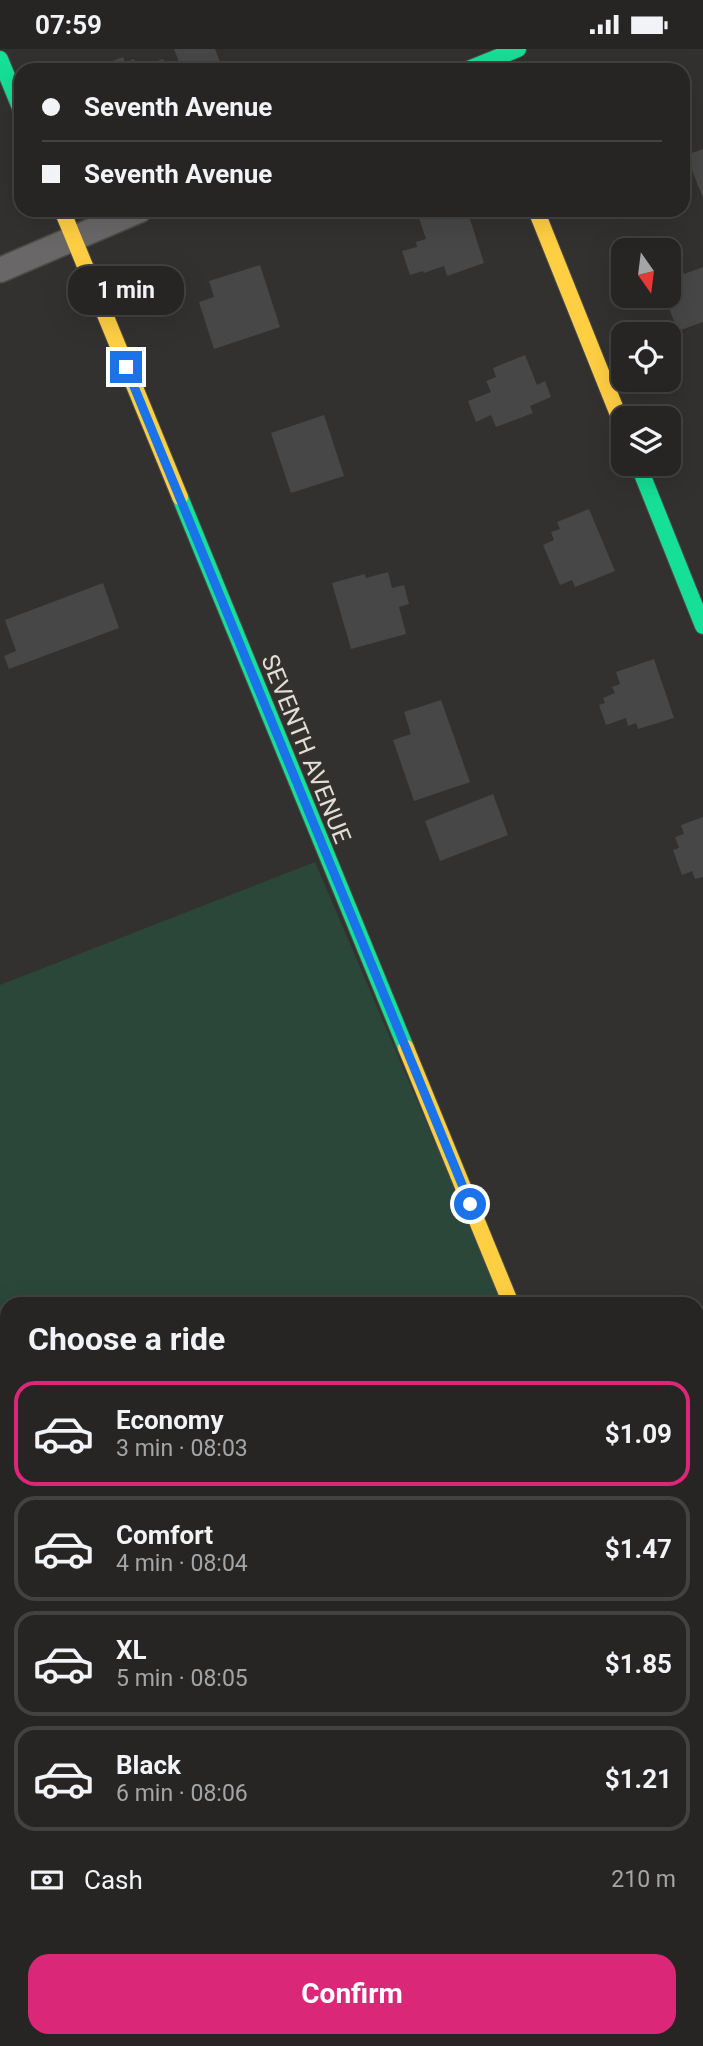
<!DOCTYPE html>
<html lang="en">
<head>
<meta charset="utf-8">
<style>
	body { margin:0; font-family:Roboto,sans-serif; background:#2e2d2b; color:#f1f3f6; height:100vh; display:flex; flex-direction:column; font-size:26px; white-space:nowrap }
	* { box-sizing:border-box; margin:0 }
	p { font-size:23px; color:#a4a5a6 }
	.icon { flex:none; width:38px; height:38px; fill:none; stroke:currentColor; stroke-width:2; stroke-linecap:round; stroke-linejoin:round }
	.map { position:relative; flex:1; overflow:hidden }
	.sheet { position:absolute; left:0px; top:1248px; width:704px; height:751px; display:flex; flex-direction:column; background:#262523; border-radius:21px 21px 0 0; box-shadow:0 7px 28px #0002,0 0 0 2px #424241 }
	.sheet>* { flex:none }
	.top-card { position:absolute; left:14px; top:14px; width:676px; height:154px; border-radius:21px; box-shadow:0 7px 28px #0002,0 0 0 2px #424241; display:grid; align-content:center; height:154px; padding:0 28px; background:#262523 }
	.needle { width:46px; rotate:166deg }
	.tools { position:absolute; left:611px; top:189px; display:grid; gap:14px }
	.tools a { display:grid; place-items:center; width:70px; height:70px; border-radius:14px; background:#262523; box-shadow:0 7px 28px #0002,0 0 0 2px #424241; font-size:35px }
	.end { position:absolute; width:32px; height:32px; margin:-16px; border:9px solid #1a73e8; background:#fff; box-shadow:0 0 0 4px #fff }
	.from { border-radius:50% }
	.bubble { position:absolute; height:49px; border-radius:21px; background:#262523; box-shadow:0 7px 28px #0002,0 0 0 2px #424241; font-size:23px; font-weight:700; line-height:49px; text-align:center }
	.top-card b { display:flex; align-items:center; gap:24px; height:66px; font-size:26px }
	.top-card b+b { border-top:2px solid #424241 }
	.top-card i { width:18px; height:18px; background:#f1f3f6 }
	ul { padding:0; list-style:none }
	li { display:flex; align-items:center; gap:21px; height:105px; margin:0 14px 10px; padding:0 14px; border:4px solid #424241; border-radius:21px }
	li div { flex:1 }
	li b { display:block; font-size:26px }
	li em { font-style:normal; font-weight:700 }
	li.on { border-color:#db2777 }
	li>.icon { width:63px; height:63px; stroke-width:1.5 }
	h2 { padding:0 28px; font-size:32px; line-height:84px }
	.pay { display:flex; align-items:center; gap:18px; height:77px; padding:0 28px; font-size:26px }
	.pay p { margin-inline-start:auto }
	.action { display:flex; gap:14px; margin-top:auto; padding:14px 28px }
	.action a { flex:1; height:80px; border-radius:21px; background:#db2777; color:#fff; font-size:28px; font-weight:700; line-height:80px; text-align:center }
	.status { display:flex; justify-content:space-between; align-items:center; height:49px; padding:0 35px; background:#262523; direction:ltr }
	.status svg { height:19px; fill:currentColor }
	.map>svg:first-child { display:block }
	.green { fill:#2a473a }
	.building { fill:#484747 }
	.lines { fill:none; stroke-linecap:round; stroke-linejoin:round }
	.street-casing { stroke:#4e4d4b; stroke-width:27 }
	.fast-casing { stroke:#4e4d4b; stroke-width:18 }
	.slow-casing { stroke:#4e4d4b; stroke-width:18 }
	.street { stroke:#696767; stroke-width:24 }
	.fast { stroke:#16e098; stroke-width:16 }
	.slow { stroke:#ffcf43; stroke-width:16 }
	.route { stroke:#1a73e8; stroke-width:9 }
	.labels { text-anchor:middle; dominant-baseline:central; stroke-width:5; stroke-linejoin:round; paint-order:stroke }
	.street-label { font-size:24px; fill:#e1dedb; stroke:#35312d }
</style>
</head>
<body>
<div class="status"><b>07:59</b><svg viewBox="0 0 49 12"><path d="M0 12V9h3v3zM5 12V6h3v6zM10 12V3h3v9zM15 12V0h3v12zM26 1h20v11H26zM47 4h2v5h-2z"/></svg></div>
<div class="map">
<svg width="703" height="1997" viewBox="0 0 703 1997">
	<rect width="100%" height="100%" fill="#33312f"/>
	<path class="green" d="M315,813l189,442h-497v554l-7,3v-876z"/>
	<g class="building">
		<path d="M174,0h41l8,21h-41z"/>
		<path d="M123,8l2,6 9,-4 4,9 25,-9 4,11h-79z"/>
		<path d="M703,100v49l-17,-43z"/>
		<path d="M444,161h23l17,53 -37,13 -3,-10 -20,7 -1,-2 -13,4 -8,-24 15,-4 -1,-5 10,-3 -7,-21z"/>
		<path d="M680,215l4,10 19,-7v55l-25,9 -14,-35h4v-28z"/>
		<path d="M260,216l20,62 -66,22 -15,-47 15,-5 -5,-16z"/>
		<path d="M525,306l12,30 8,-4 6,16 -21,9 3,7 -37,14 -5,-12 -15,7 -8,-21 23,-9 -5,-11 10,-4 -3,-9z"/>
		<path d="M324,366l20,61 -53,17 -20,-60z"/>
		<path d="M589,460l26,62 -40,16 -3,-7 -12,5 -17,-40 11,-5 -3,-8 9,-3 -3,-7z"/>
		<path d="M388,523l4,16 12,-3 5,19 -10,3 7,27 -55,15 -19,-66 33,-9 1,4z"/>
		<path d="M103,534l16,45 -110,41 -5,-13 12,-5 -11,-31z"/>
		<path d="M654,610l20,59 -36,11 -2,-6 -8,3 -2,-8 -20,7 -7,-20 6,-2 -2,-5 12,-5 -3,-6 8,-3 -4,-12z"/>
		<path d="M441,651l29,82 -56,19 -21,-61 18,-6 -7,-22z"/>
		<path d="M493,745l15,41 -68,26 -15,-40z"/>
		<path d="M703,768v60l-8,2 -3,-8 -10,4 -9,-25 6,-2 -4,-11 9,-3 -3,-9z"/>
		<path d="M7,1978v14h35l2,5h-44v-17z"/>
		<path d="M169,1992h5l2,5h-21z"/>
		<path d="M448,1992h40l2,5h-40z"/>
	</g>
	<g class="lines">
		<g class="street-casing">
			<g id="street">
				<path d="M0,221l140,-60"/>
				<path d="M696,1700l7,16"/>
				<path d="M350,1992l2,5"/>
			</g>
		</g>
		<g class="fast-casing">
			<g id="fast">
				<path d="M0,10l21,51"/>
				<path d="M466,21l52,-21"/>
				<path d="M638,415l65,162"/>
				<path d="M180,448l226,551"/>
				<path d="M696,1565l7,-3"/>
				<path d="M0,1856l7,-3"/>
			</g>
		</g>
		<g class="slow-casing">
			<g id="slow">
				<path d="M62,161l118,287"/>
				<path d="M536,161l87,217"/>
				<path d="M406,999l105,256"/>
			</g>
		</g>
		<use href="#street" class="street"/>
		<use href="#fast" class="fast"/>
		<use href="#slow" class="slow"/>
	</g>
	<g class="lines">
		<path class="route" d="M126,318l344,837"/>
	</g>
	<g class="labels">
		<g class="street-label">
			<text transform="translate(306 700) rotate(68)">SEVENTH AVENUE</text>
		</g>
	</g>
</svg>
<div class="tools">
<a><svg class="needle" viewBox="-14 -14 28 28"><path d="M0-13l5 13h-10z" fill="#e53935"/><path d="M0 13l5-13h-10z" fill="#a4a5a6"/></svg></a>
<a><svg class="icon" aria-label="locate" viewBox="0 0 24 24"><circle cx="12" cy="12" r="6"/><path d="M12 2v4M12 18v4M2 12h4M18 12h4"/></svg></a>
<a><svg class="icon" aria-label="layers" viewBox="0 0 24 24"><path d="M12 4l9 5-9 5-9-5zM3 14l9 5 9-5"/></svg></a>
</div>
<i class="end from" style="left:470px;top:1155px"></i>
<i class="end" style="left:126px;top:318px"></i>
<div class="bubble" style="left:68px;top:217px;width:116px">1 min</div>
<div class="top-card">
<b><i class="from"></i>Seventh Avenue</b>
<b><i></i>Seventh Avenue</b>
</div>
<section class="sheet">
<h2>Choose a ride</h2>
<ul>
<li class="on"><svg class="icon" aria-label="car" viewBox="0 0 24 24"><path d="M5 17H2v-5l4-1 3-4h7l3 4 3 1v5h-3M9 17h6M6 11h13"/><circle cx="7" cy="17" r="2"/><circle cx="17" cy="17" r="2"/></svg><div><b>Economy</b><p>3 min · 08:03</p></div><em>$1.09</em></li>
<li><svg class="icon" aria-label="car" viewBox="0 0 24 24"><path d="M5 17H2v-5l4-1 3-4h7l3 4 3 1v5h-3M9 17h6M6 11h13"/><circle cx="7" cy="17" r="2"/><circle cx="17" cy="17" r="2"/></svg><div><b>Comfort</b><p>4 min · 08:04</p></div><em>$1.47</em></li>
<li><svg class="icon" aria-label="car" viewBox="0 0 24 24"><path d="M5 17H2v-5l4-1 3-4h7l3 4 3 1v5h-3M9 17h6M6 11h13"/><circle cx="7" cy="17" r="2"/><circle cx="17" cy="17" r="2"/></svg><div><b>XL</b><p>5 min · 08:05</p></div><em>$1.85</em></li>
<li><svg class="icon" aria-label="car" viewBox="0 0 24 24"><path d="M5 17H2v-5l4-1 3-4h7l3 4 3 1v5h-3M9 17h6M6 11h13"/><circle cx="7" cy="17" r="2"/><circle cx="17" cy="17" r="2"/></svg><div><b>Black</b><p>6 min · 08:06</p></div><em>$1.21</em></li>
</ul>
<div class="pay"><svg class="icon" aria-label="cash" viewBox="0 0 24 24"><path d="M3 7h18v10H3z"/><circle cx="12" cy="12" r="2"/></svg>Cash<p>210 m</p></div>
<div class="action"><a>Confirm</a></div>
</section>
</div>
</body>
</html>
